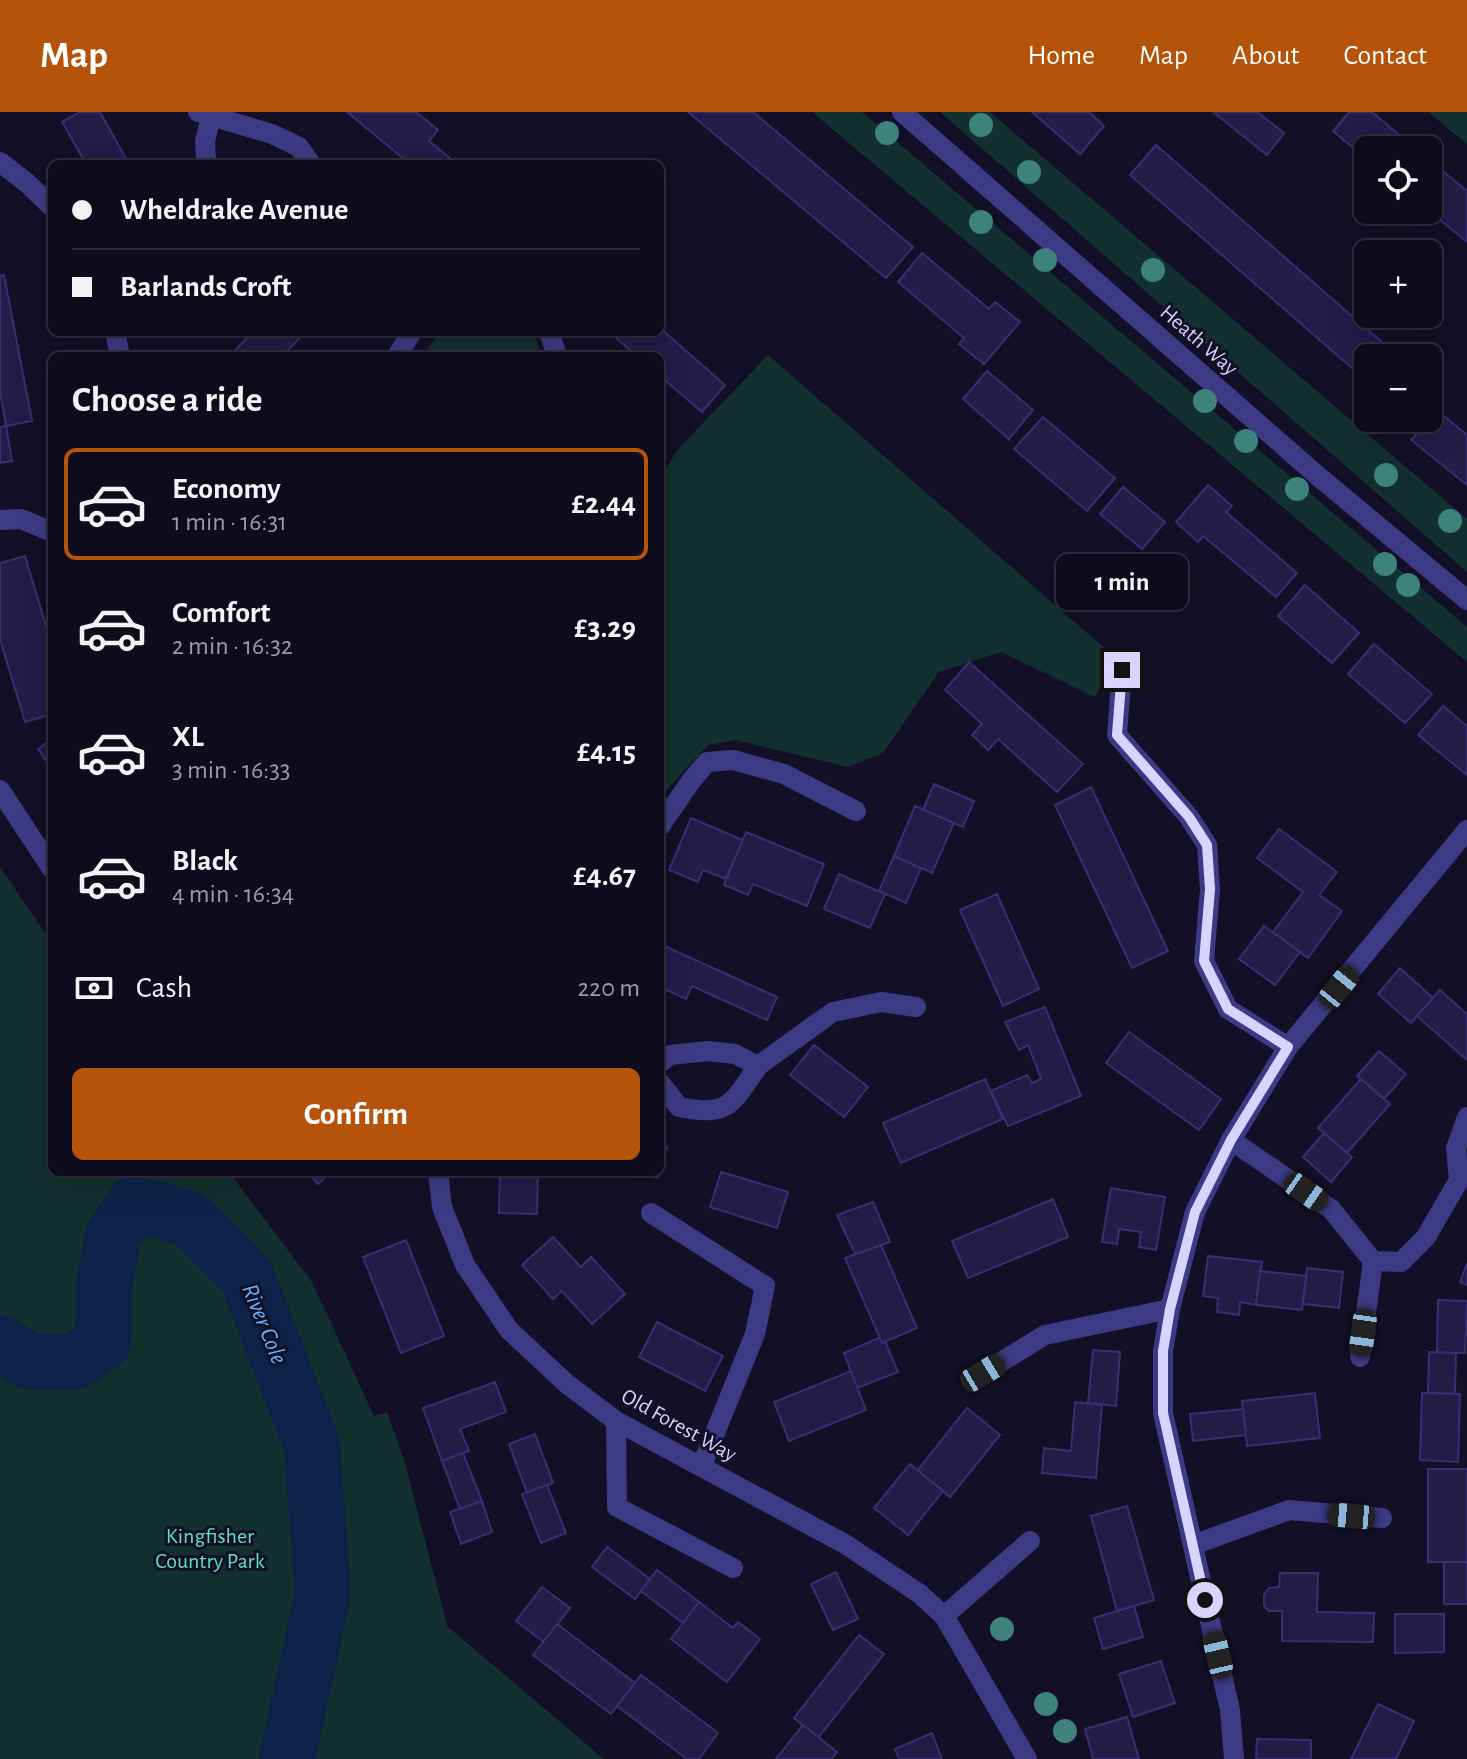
<!DOCTYPE html>
<html lang="en">
<head>
<meta charset="utf-8">
<style>
	body { margin:0; font-family:"Alegreya Sans",sans-serif; background:#1c1929; color:#f1f3f6; height:100vh; display:flex; flex-direction:column; font-size:30px; white-space:nowrap }
	* { box-sizing:border-box; margin:0 }
	p { font-size:26px; color:#9b9ba3 }
	.icon { flex:none; width:44px; height:44px; fill:none; stroke:currentColor; stroke-width:2; stroke-linecap:round; stroke-linejoin:round }
	.map { position:relative; flex:1; overflow:hidden }
	.panel { position:absolute; left:48px; top:240px; width:616px; height:824px; display:flex; flex-direction:column; background:#0e0b1c; border-radius:12px; box-shadow:0 8px 32px #0002,0 0 0 2px #2e2b3b }
	.panel>* { flex:none }
	.banner { position:absolute; left:48px; top:48px; width:616px; height:176px; border-radius:12px; box-shadow:0 8px 32px #0002,0 0 0 2px #2e2b3b; display:grid; align-content:center; height:176px; padding:0 24px; background:#0e0b1c }
	.fabs { position:absolute; left:1354px; top:24px; display:grid; gap:16px }
	.fabs a { display:grid; place-items:center; width:88px; height:88px; border-radius:12px; background:#0e0b1c; box-shadow:0 8px 32px #0002,0 0 0 2px #2e2b3b; font-size:40px }
	.end { position:absolute; width:36px; height:36px; margin:-18px; border:10px solid #d9d4ff; background:#111; box-shadow:0 0 0 4px #111 }
	.from { border-radius:50% }
	.bubble { position:absolute; height:56px; border-radius:12px; background:#0e0b1c; box-shadow:0 8px 32px #0002,0 0 0 2px #2e2b3b; font-size:26px; font-weight:700; line-height:56px; text-align:center }
	.car { position:absolute; width:24px; height:48px; margin:-24px -12px; border-radius:10px; box-shadow:0 0 6px 2px #0007; background:linear-gradient(#222 24%,#8ab4d8 0 40%,#222 0 76%,#8ab4d8 0 86%,#222 0) }
	.banner b { display:flex; align-items:center; gap:28px; height:76px; font-size:30px }
	.banner b+b { border-top:2px solid #2e2b3b }
	.banner i { width:20px; height:20px; background:#f1f3f6 }
	ul { padding:0; list-style:none }
	li { display:flex; align-items:center; gap:24px; height:112px; margin:0 16px 12px; padding:0 8px; border:4px solid transparent; border-radius:12px }
	li div { flex:1 }
	li b { display:block; font-size:30px }
	li em { font-style:normal; font-weight:700 }
	li.active { border-color:#b45309 }
	li>.icon { width:72px; height:72px; stroke-width:1.5 }
	h2 { padding:0 24px; font-size:36px; line-height:96px }
	.pay { display:flex; align-items:center; gap:20px; height:88px; padding:0 24px; font-size:30px }
	.pay p { margin-inline-start:auto }
	.button { display:flex; gap:16px; margin-top:auto; padding:16px 24px }
	.button a { flex:1; height:92px; border-radius:12px; background:#b45309; color:#fff; font-size:32px; font-weight:700; line-height:92px; text-align:center }
	header { display:flex; align-items:center; gap:48px; box-sizing:border-box; height:112px; padding:0 40px; background:#b45309; color:#fff }
	header strong { font-size:38px }
	nav { display:flex; gap:44px; margin-inline-start:auto; font-size:28px }
	.map>svg:first-child { display:block }
	.green { fill:#12302f }
	.lines { fill:none; stroke-linecap:round; stroke-linejoin:round }
	.river { stroke:#0c2248; stroke-width:56 }
	.building { fill:#241b47; stroke:#3b2d73; stroke-width:2 }
	.minor { stroke:#3d3a85; stroke-width:20 }
	.tree { fill:#3d827b }
	.route { stroke:#d9d4ff; stroke-width:10 }
	.labels { text-anchor:middle; dominant-baseline:central; stroke-width:6; stroke-linejoin:round; paint-order:stroke }
	.street-label { font-size:22px; fill:#d9d4ff; stroke:#130f26 }
	.park-label { font-size:22px; fill:#5fe0c0; stroke:#130f26 }
	.water-label { font-size:24px; font-style:italic; fill:#62b6ff; stroke:#130f26 }
</style>
</head>
<body>
<header>
<strong>Map</strong>
<nav><a>Home</a><a>Map</a><a>About</a><a>Contact</a></nav>
</header>
<div class="map">
<svg width="1467" height="1647" viewBox="0 0 1467 1647">
	<rect width="100%" height="100%" fill="#130f26"/>
	<g class="green">
		<path d="M812,0h50l605,515v35z"/>
		<path d="M940,0h50l477,407v53z"/>
		<path d="M1428,0h39v32z"/>
		<path d="M440,220h93l9,24h-120z"/>
		<path d="M768,243l348,303 -21,39 -94,-45 -62,20 -56,81 -35,14 -113,-27 -27,5 -48,52v-320l19,-29z"/>
		<path d="M0,755l52,76v229h177l83,110 62,134 13,-4 19,54 41,160 157,133h-604z"/>
	</g>
	<g class="lines">
		<path class="river" d="M0,1231l30,19h44l29,-19 1,-56 9,-52 22,-31 55,15 57,58 65,168 11,149 -36,165"/>
	</g>
	<g class="building">
		<path d="M80,0h20l29,52h-43l-24,-42z"/>
		<path d="M347,0h69l22,18 -9,11 28,23h-47z"/>
		<path d="M688,0h65l160,135 -27,31z"/>
		<path d="M1032,0h57l15,14 -24,28z"/>
		<path d="M1213,0h44l27,21 -17,22z"/>
		<path d="M1349,0h23l45,38h-49v10l-35,-29z"/>
		<path d="M1156,33l244,213h-32v24l-238,-207z"/>
		<path d="M1428,47l39,32v51l-39,-32z"/>
		<path d="M922,141l67,56 6,-7 25,20 -36,42 -25,-20 5,-6 -66,-56z"/>
		<path d="M4,163l28,146 -26,5 -6,-34v-116z"/>
		<path d="M660,216l65,57 -23,27 -42,-36v-20h-23l-28,-24h51z"/>
		<path d="M252,220h53l-22,24h-53z"/>
		<path d="M987,259l46,39 -24,29 -46,-40z"/>
		<path d="M1438,299l29,24v50l-56,-45z"/>
		<path d="M1043,305l72,61 -28,33 -73,-62z"/>
		<path d="M6,314l6,35 -12,2v-36z"/>
		<path d="M1208,373l24,21 -6,6 71,61 -21,24 -73,-61 -5,6 -22,-20z"/>
		<path d="M1123,375l42,35 -23,27 -42,-35z"/>
		<path d="M25,444l27,90v68l-27,8 -25,-83v-76z"/>
		<path d="M1305,473l54,48 -27,30 -54,-47z"/>
		<path d="M1374,532l58,50 -27,29 -57,-49z"/>
		<path d="M969,550l114,102 -26,28 -59,-53 -10,11 -16,-15 10,-11 -37,-34z"/>
		<path d="M1443,594l24,20v49l-49,-40z"/>
		<path d="M52,627v30l-14,-20z"/>
		<path d="M934,672l40,17 -11,26 -40,-17z"/>
		<path d="M1091,675l77,164 -36,17 -77,-163z"/>
		<path d="M915,694l39,17 -22,50 -38,-17z"/>
		<path d="M691,706l52,22 -17,39 -23,-9 -5,12 -29,-12z"/>
		<path d="M1279,717l58,43 -18,23 23,16 -34,47 -35,-26 30,-40 -46,-34z"/>
		<path d="M746,720l78,32 -17,42 -54,-22 -5,11 -24,-10z"/>
		<path d="M894,744l27,12 -15,35 -27,-12z"/>
		<path d="M839,762l46,20 -15,34 -46,-19z"/>
		<path d="M997,782l42,95 -36,17 -43,-96z"/>
		<path d="M1264,814l36,26 -25,33 -36,-26z"/>
		<path d="M660,832l117,53 -10,23 -75,-34 -6,13 -26,-12z"/>
		<path d="M1400,856l33,30 -22,25 -33,-29z"/>
		<path d="M1440,878l27,24v46l-50,-44z"/>
		<path d="M1045,895l36,89 -73,30 -17,-35 36,-16 5,8 9,-4 -13,-34 -9,5 -14,-28z"/>
		<path d="M1129,920l92,67 -22,31 -93,-67z"/>
		<path d="M814,933l54,42 -24,30 -54,-42z"/>
		<path d="M1379,939l27,23 -22,25 -27,-23z"/>
		<path d="M985,967l18,40 -102,44 -18,-40z"/>
		<path d="M1361,967l29,25 -43,49 -29,-25z"/>
		<path d="M1324,1021l28,24 -21,25 -28,-25z"/>
		<path d="M660,1033l7,2 -7,22z"/>
		<path d="M308,1060h23l-13,12z"/>
		<path d="M500,1060h38l-1,42 -38,-1z"/>
		<path d="M638,1060h21l-2,6z"/>
		<path d="M721,1060l67,20 -11,36 -67,-21z"/>
		<path d="M1111,1076l54,9 -9,53 -17,-3 2,-15 -22,-3 -2,15 -15,-2z"/>
		<path d="M1053,1087l15,38 -100,41 -16,-37z"/>
		<path d="M873,1090l17,40 -35,12 -18,-39z"/>
		<path d="M553,1125l28,30 10,-10 34,37 -33,30 -30,-33 -9,8 -31,-34z"/>
		<path d="M406,1128l38,96 -43,17 -38,-96z"/>
		<path d="M881,1133l36,83 -35,15 -37,-85z"/>
		<path d="M1208,1144l54,6 -6,43 -16,-3 -1,13 -22,-3 1,-14 -15,-2z"/>
		<path d="M1467,1151v22l-7,-3z"/>
		<path d="M1307,1156l36,4 -4,36 -36,-4z"/>
		<path d="M1260,1159l46,5 -4,34 -46,-5z"/>
		<path d="M1438,1188l29,1 -2,52h-28z"/>
		<path d="M657,1210l66,34 -18,35 -66,-34z"/>
		<path d="M879,1226l3,5 3,-2 13,31 -41,16 -13,-35z"/>
		<path d="M1093,1238l27,2 -4,54 -28,-3z"/>
		<path d="M1429,1240l27,1 -1,41 -27,-1z"/>
		<path d="M851,1259l15,39 -77,31 -15,-39z"/>
		<path d="M495,1270l11,30 -46,17 9,22 -27,10 -19,-53z"/>
		<path d="M1315,1281l5,45 -73,8 -5,-45z"/>
		<path d="M1422,1281l38,1 -2,68 -38,-2z"/>
		<path d="M1075,1290l27,3 -6,73 -54,-5 2,-25 27,3z"/>
		<path d="M967,1296l33,27 -50,62 -33,-26z"/>
		<path d="M1243,1297l3,26 -53,6 -3,-27z"/>
		<path d="M535,1322l18,49 -26,10 -18,-49z"/>
		<path d="M463,1341l19,48 -22,8 -18,-48z"/>
		<path d="M910,1352l33,27 -35,44 -34,-27z"/>
		<rect x="1428" y="1357" width="39" height="93"/>
		<path d="M547,1373l19,48 -25,10 -19,-49z"/>
		<path d="M482,1389l10,31 -31,12 -11,-32z"/>
		<path d="M1127,1394l27,94 -37,11 -26,-95z"/>
		<path d="M607,1435l43,32 -15,20 -43,-32z"/>
		<rect x="1444" y="1450" width="23" height="42"/>
		<path d="M657,1458l42,32 -16,21 -42,-32z"/>
		<path d="M836,1460l22,47 -25,11 -22,-46z"/>
		<path d="M1280,1461h38l-1,39 57,1 -1,29 -91,-1v-30h-13l-5,-5v-12l5,-6 10,-1z"/>
		<path d="M542,1475l28,21 -26,34 -28,-21z"/>
		<path d="M699,1490l34,26 5,-6 22,17 -33,43 -56,-43z"/>
		<path d="M1134,1494l9,31 -40,12 -9,-31z"/>
		<path d="M1395,1502h49v38l-49,1z"/>
		<path d="M557,1512l78,59 -24,31 -78,-59z"/>
		<path d="M859,1523l25,19 -66,84 -24,-20z"/>
		<path d="M1161,1549l14,42 -42,14 -14,-43z"/>
		<path d="M641,1563l77,58 -19,26h-12l-70,-53z"/>
		<path d="M1378,1592l36,17 -18,38h-45z"/>
		<path d="M1127,1605l12,42h-46l-8,-30z"/>
		<path d="M803,1613l34,27 -6,7h-55z"/>
		<path d="M932,1621l10,26h-43l-4,-10z"/>
		<path d="M1257,1627l54,1v19h-55z"/>
	</g>
	<g class="lines">
		<g class="minor">
			<path d="M198,0l74,22 27,13 12,17"/>
			<path d="M902,0l416,364 149,124"/>
			<path d="M0,50l27,21 25,24"/>
			<path d="M206,52l-1,-23 6,-24"/>
			<path d="M115,220l5,24"/>
			<path d="M549,220l8,24"/>
			<path d="M397,244l15,-24"/>
			<path d="M0,408l21,-1 31,13"/>
			<path d="M1122,558l-5,65 72,82 18,28 3,44 -6,72 24,48 60,38"/>
			<path d="M0,678l52,79"/>
			<path d="M660,714l31,-45 16,-19 26,-2 51,14 72,37"/>
			<path d="M660,951l10,-8 38,-4 27,3 23,12 75,-54 48,-10 35,5"/>
			<path d="M660,971l19,24c50,10 52,-2 79,-41"/>
			<path d="M1231,1028l100,69 42,52 28,1 25,-25 33,-57 -3,-32 11,-31"/>
			<path d="M438,1060l4,35 23,58 44,65 58,54 49,37 229,123 75,50 24,22 83,143"/>
			<path d="M651,1101l114,73 -10,48 -53,131"/>
			<path d="M1360,1245l13,-96"/>
			<path d="M983,1261l62,-38 125,-26"/>
			<path d="M616,1309l1,86 116,61"/>
			<path d="M1193,1433l96,-35 93,8"/>
			<path d="M944,1504l86,-75"/>
			<path d="M1234,1647l-4,-49 -67,-297v-62l7,-42 25,-97 36,-72 57,-93 179,-217"/>
		</g>
	</g>
	<g class="tree">
		<circle cx="981" cy="13" r="12"/>
		<circle cx="887" cy="21" r="12"/>
		<circle cx="1029" cy="60" r="12"/>
		<circle cx="981" cy="110" r="12"/>
		<circle cx="1045" cy="148" r="12"/>
		<circle cx="1153" cy="158" r="12"/>
		<circle cx="1205" cy="289" r="12"/>
		<circle cx="1246" cy="329" r="12"/>
		<circle cx="1386" cy="363" r="12"/>
		<circle cx="1297" cy="377" r="12"/>
		<circle cx="1450" cy="409" r="12"/>
		<circle cx="1385" cy="452" r="12"/>
		<circle cx="1408" cy="473" r="12"/>
		<circle cx="1002" cy="1517" r="12"/>
		<circle cx="1046" cy="1592" r="12"/>
		<circle cx="1065" cy="1619" r="12"/>
	</g>
	<g class="lines">
		<path class="route" d="M1122,558l-5,65 72,82 18,28 3,44 -6,72 24,48 60,38 -57,93 -36,72 -25,97 -7,42v62l42,187"/>
	</g>
	<g class="labels">
		<g class="street-label">
			<text transform="translate(1199 228) rotate(41)">Heath Way</text>
			<text transform="translate(679 1313) rotate(29)">Old Forest Way</text>
		</g>
		<g class="park-label">
			<text x="210" y="1424">Kingfisher<tspan x="210" dy="25">Country Park</tspan></text>
		</g>
		<g class="water-label">
			<text transform="translate(264 1212) rotate(68)">River Cole</text>
		</g>
	</g>
</svg>
<div class="fabs">
<a><svg class="icon" aria-label="locate" viewBox="0 0 24 24"><circle cx="12" cy="12" r="6"/><path d="M12 2v4M12 18v4M2 12h4M18 12h4"/></svg></a>
<a>+</a>
<a>−</a>
</div>
<i class="end from" style="left:1205px;top:1488px"></i>
<i class="end" style="left:1122px;top:558px"></i>
<div class="bubble" style="left:1056px;top:442px;width:132px">1 min</div>
<i class="car" style="left:1339px;top:875px;rotate:39deg"></i>
<i class="car" style="left:1306px;top:1080px;rotate:125deg"></i>
<i class="car" style="left:1363px;top:1221px;rotate:188deg"></i>
<i class="car" style="left:983px;top:1261px;rotate:59deg"></i>
<i class="car" style="left:1351px;top:1404px;rotate:275deg"></i>
<i class="car" style="left:1218px;top:1543px;rotate:347deg"></i>
<div class="banner">
<b><i class="from"></i>Wheldrake Avenue</b>
<b><i></i>Barlands Croft</b>
</div>
<section class="panel">
<h2>Choose a ride</h2>
<ul>
<li class="active"><svg class="icon" aria-label="car" viewBox="0 0 24 24"><path d="M5 17H2v-5l4-1 3-4h7l3 4 3 1v5h-3M9 17h6M6 11h13"/><circle cx="7" cy="17" r="2"/><circle cx="17" cy="17" r="2"/></svg><div><b>Economy</b><p>1 min · 16:31</p></div><em>£2.44</em></li>
<li><svg class="icon" aria-label="car" viewBox="0 0 24 24"><path d="M5 17H2v-5l4-1 3-4h7l3 4 3 1v5h-3M9 17h6M6 11h13"/><circle cx="7" cy="17" r="2"/><circle cx="17" cy="17" r="2"/></svg><div><b>Comfort</b><p>2 min · 16:32</p></div><em>£3.29</em></li>
<li><svg class="icon" aria-label="car" viewBox="0 0 24 24"><path d="M5 17H2v-5l4-1 3-4h7l3 4 3 1v5h-3M9 17h6M6 11h13"/><circle cx="7" cy="17" r="2"/><circle cx="17" cy="17" r="2"/></svg><div><b>XL</b><p>3 min · 16:33</p></div><em>£4.15</em></li>
<li><svg class="icon" aria-label="car" viewBox="0 0 24 24"><path d="M5 17H2v-5l4-1 3-4h7l3 4 3 1v5h-3M9 17h6M6 11h13"/><circle cx="7" cy="17" r="2"/><circle cx="17" cy="17" r="2"/></svg><div><b>Black</b><p>4 min · 16:34</p></div><em>£4.67</em></li>
</ul>
<div class="pay"><svg class="icon" aria-label="cash" viewBox="0 0 24 24"><path d="M3 7h18v10H3z"/><circle cx="12" cy="12" r="2"/></svg>Cash<p>220 m</p></div>
<div class="button"><a>Confirm</a></div>
</section>
</div>
</body>
</html>
